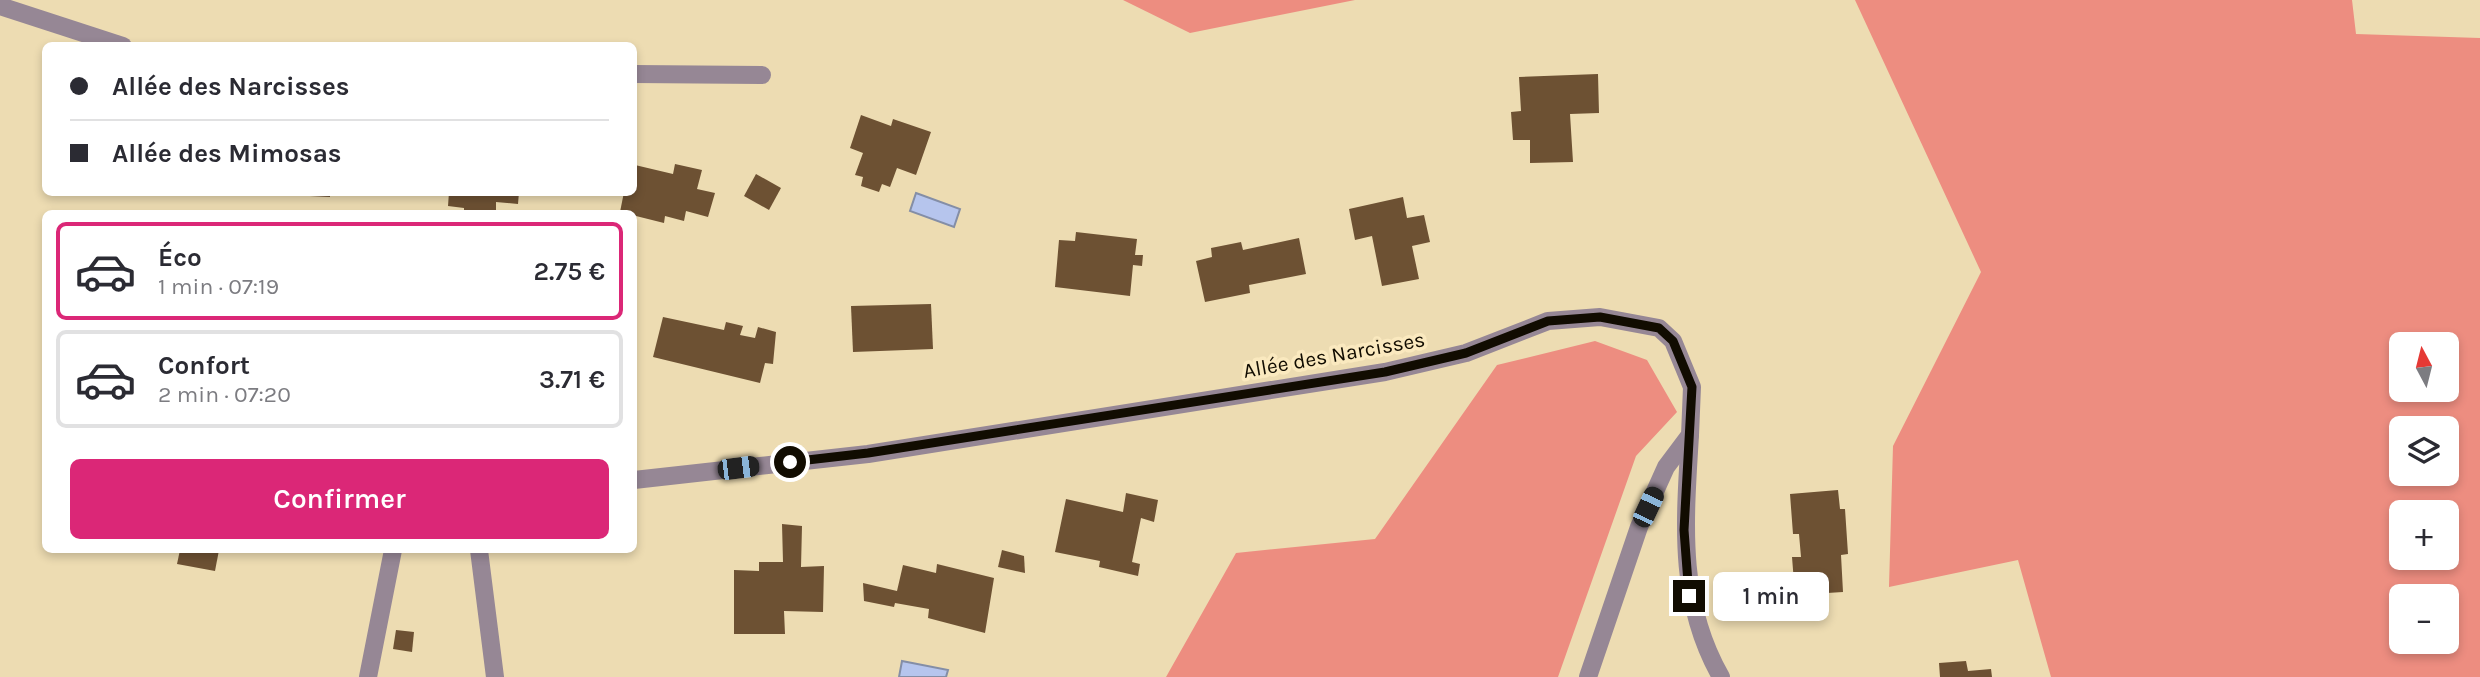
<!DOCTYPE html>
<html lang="fr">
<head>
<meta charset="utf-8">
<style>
	body { margin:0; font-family:Karla,sans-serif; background:#f2f2f3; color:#2b2b33; height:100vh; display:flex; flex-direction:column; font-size:26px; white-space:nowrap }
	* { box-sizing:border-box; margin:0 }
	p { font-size:23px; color:#7c7c81 }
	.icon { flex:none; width:38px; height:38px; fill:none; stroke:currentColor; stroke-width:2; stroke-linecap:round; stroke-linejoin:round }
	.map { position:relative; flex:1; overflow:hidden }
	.panel { position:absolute; left:42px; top:210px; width:595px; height:343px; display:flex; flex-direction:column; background:#fff; border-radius:10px; box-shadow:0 4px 10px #0003 }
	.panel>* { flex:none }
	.guide { position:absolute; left:42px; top:42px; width:595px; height:154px; border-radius:10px; box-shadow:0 4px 10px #0003; display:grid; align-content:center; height:154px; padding:0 28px; background:#fff }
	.needle { width:46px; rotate:353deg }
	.controls { position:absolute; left:2389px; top:332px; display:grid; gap:14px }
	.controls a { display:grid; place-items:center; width:70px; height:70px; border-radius:10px; background:#fff; box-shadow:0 4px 10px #0003; font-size:35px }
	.end { position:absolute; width:32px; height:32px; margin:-16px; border:9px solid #110c01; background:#fff; box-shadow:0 0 0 4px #fff }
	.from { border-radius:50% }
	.bubble { position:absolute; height:49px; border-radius:10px; background:#fff; box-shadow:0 4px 10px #0003; font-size:23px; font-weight:600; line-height:49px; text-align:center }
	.car { position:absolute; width:21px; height:42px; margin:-21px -10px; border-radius:9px; box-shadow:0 0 5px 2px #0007; background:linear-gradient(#222 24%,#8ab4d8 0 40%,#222 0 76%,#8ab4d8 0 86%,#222 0) }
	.guide b { display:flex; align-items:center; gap:24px; height:66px; font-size:26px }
	.guide b+b { border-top:2px solid #e1e1e2 }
	.guide i { width:18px; height:18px; background:#2b2b33 }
	ul { padding:12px 0 0; list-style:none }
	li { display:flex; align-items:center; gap:21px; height:98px; margin:0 14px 10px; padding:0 14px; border:4px solid #e1e1e2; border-radius:10px }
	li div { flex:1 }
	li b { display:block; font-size:26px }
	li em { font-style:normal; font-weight:600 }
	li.selected { border-color:#db2777 }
	li>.icon { width:63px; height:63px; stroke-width:1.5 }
	.primary-button { display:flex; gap:14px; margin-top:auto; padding:14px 28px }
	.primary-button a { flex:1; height:80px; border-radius:10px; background:#db2777; color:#fff; font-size:28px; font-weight:600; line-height:80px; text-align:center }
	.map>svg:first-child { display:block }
	.green { fill:#ed8d80; fill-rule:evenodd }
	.water { fill:#b6c5ed; stroke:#848ea6; stroke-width:2 }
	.building { fill:#6d5133 }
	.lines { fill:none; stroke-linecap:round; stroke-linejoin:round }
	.street { stroke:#968795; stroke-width:18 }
	.route { stroke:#110c01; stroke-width:9 }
	.labels { text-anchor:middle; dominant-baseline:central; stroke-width:7; stroke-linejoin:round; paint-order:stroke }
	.street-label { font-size:21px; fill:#110c01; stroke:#fae9bf }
</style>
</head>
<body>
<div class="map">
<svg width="2480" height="677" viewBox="0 0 2480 677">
	<rect width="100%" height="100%" fill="#eddcb2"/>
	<g class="green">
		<path d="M1123,0h232l-165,33z"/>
		<path d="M1855,0h497l4,34 124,4v639h-429l-33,-117 -129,27 4,-141 88,-174zM2401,345h45v45h-45zM2401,429h45v45h-45zM2401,513h45v45h-45zM2401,597h45v45h-45z"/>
		<path d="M1595,341l52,19 30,52 -41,44 -78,221h-392l70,-124 139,-14 122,-174z"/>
	</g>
	<g class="water">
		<path d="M916,193l44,16 -6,18 -44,-16z"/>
		<path d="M902,661l46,9 -2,7h-47z"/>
	</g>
	<g class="building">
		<path d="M1598,74l1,39 -29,1 3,48 -43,1v-23h-17l-2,-28 10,-1 -2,-34z"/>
		<path d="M861,115l30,11 2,-7 38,13 -15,43 -19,-7 -7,19 -8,-3 -3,8 -18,-6 2,-9 -8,-2 8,-22 -13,-5z"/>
		<path d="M634,157l2,1 -1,7 38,9 2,-10 27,6 -5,19 18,4 -7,24 -22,-6 -2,10 -19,-5 -1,7 -44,-11 4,-20h10z"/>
		<path d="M756,174l25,14 -12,22 -25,-14z"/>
		<path d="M230,192h100v5z"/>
		<path d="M449,192h70l-1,12 -22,-2v12h-32v-6l-16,-2z"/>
		<path d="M1403,197l4,21 17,-3 6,27 -18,4 7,33 -37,7 -10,-50 -17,4 -6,-31z"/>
		<path d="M1076,232l61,7 -2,16h8l-1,11 -9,-1 -3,31 -75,-9 4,-47 16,1z"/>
		<path d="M1299,238l7,36 -57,11 1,8 -45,9 -9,-41 16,-4 -1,-9 30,-6 2,8z"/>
		<path d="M931,304l2,45 -80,3 -2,-46z"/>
		<path d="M663,317l61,13 2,-8 17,4 -3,9 15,3 3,-11 18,5 -3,32 -8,-1 -5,20 -107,-26z"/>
		<path d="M1838,490l2,19h5l3,45 -7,1 2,37 -48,3 -3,-38h9l-2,-23h-6l-3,-40z"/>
		<path d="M1126,493l32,7 -4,22 -13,-4 -9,44 8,2 -2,12 -39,-9 1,-6 -45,-9 11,-53 57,13z"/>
		<path d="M782,524l20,2 -1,41 23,-1 -1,46 -39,-1 1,23h-51v-64l25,1v-9h24z"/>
		<path d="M180,550h39l-4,21 -38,-7z"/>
		<path d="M1002,550l22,6 1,17 -27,-6z"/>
		<path d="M937,564l57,14 -9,55 -57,-15 1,-9 -34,-6 -1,4 -30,-6 -1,-18 34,8 6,-26 33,8z"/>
		<path d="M396,630l18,2 -2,20 -19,-3z"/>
		<path d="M1966,661l2,10 23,-2 1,8h-52l-1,-14z"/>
	</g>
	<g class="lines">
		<g class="street">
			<path d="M0,6l123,40"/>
			<path d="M634,74l128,1"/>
			<path d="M1690,435c-5,85 -13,165 31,242"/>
			<path d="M634,480l234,-26 517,-82 81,-19 82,-32 52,-4 59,11 14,13 19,46 -2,48 -24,32 -27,60 -51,150"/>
			<path d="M479,550l16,127"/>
			<path d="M368,677l25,-127"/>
		</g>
	</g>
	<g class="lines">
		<path class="route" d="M790,462l78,-9 517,-81 81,-19 82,-32 52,-4 59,11 14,13 19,46 -8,143 5,66"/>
	</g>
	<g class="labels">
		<g class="street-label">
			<text transform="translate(1334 355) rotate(-10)">Allée des Narcisses</text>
		</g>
	</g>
</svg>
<div class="controls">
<a><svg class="needle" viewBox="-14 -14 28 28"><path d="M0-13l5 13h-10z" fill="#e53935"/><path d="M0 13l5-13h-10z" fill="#7c7c81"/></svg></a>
<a><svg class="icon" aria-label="layers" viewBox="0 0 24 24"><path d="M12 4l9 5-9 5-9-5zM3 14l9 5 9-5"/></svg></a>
<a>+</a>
<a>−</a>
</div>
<i class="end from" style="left:790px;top:462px"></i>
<i class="end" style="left:1689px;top:596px"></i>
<div class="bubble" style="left:1713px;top:572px;width:116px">1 min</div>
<i class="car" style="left:738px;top:468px;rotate:83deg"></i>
<i class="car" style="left:1648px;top:507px;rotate:25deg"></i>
<div class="guide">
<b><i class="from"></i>Allée des Narcisses</b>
<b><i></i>Allée des Mimosas</b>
</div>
<section class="panel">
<ul>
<li class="selected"><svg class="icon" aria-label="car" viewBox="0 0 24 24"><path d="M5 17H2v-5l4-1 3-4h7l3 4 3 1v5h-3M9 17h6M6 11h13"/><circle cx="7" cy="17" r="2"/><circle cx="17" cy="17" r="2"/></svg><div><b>Éco</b><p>1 min · 07:19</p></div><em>2.75 €</em></li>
<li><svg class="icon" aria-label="car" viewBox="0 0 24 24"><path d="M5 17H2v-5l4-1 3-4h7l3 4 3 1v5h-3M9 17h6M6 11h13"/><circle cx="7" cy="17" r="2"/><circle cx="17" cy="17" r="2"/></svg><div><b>Confort</b><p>2 min · 07:20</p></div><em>3.71 €</em></li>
</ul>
<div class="primary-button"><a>Confirmer</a></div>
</section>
</div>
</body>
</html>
